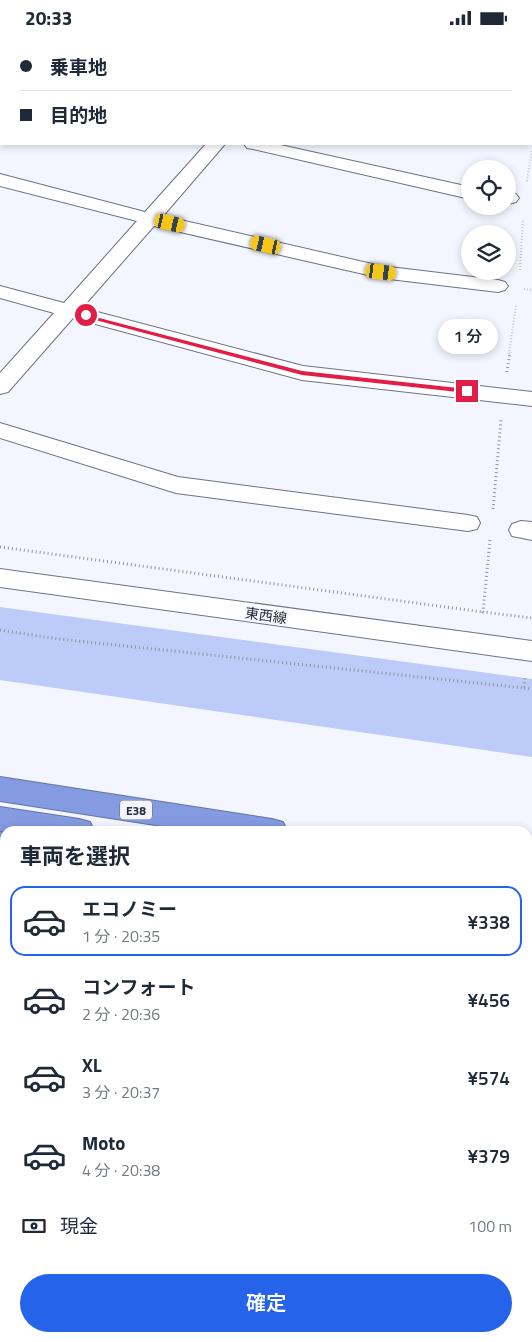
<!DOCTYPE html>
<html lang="ja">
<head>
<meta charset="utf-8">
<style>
	body { margin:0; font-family:"Titillium Web","Noto Sans JP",sans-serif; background:#f2f2f3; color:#1f2937; height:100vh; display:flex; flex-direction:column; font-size:19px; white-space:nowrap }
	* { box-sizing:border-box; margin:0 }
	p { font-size:16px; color:#747a83 }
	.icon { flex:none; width:28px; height:28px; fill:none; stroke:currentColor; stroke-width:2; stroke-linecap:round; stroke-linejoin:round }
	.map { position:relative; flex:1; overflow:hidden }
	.drawer { position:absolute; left:0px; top:791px; width:532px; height:516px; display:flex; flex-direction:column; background:#fff; border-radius:15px 15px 0 0; box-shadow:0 2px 8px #0003 }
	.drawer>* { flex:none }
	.top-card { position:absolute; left:0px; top:0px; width:532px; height:110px; box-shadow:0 2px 8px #0003; display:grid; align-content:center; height:110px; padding:0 20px; background:#fff }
	.tools { position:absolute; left:461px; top:125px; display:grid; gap:10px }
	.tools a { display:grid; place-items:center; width:55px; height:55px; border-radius:50%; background:#fff; box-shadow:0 2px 8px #0003; font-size:25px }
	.end { position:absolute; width:22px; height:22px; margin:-11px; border:6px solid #e11d48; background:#fff; box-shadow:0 0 0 2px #fff }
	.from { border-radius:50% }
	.bubble { position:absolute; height:35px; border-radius:18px; background:#fff; box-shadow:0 2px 8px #0003; font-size:16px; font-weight:600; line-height:35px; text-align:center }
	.car { position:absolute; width:15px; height:30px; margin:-15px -8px; border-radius:6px; box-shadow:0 0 4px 1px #0007; background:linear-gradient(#f5c518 24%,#345 0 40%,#f5c518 0 76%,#345 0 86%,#f5c518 0) }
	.top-card b { display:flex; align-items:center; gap:18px; height:48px; font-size:19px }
	.top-card b+b { border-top:1px solid #e0e1e3 }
	.top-card i { width:12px; height:12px; background:#1f2937 }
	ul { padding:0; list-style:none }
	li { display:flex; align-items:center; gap:15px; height:70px; margin:0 10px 8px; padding:0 10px; border:2px solid transparent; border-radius:15px }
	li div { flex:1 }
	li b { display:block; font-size:19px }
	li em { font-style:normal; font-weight:600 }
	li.selected { border-color:#2563eb }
	li>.icon { width:45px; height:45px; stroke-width:1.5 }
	h2 { padding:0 20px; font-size:22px; line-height:60px }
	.pay { display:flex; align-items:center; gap:12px; height:55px; padding:0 20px; font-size:19px }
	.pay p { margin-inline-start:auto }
	.button { display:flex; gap:10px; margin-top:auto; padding:10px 20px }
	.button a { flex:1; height:58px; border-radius:30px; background:#2563eb; color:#fff; font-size:20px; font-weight:600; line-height:58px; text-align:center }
	.status { display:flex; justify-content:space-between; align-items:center; height:35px; padding:0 25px; background:#fff; direction:ltr }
	.status svg { height:14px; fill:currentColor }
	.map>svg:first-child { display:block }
	.green { fill:#bccbf7 }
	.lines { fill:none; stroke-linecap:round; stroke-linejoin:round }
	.lane-casing { stroke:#6c7384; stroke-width:2 }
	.street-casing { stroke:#6c7384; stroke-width:2 }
	.secondary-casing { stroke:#6c7384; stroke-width:2 }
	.highway-casing { stroke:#6474a4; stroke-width:2 }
	.path-far1 { stroke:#92959c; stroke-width:2; stroke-dasharray:0.5 2.5; stroke-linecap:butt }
	.path { stroke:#92959c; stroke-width:3; stroke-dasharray:1 3; stroke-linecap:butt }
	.lane { fill:#fff; fill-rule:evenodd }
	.street { fill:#fff; fill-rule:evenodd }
	.secondary { fill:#dae1f6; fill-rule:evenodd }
	.highway { fill:#849ae1; fill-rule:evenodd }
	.route { fill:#e11d48 }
	.labels { text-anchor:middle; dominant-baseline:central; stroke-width:4; stroke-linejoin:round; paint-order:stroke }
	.shield { fill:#f3f6fe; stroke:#666971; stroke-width:1 }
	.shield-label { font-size:12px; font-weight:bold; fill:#2a2d34 }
	.street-label { font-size:14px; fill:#2a2d34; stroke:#f3f6fe }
</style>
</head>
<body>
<div class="status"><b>20:33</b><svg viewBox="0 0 49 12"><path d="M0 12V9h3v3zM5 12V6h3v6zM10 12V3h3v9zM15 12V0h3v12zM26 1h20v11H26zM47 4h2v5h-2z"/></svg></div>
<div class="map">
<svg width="532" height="1307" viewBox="0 0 532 1307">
	<rect width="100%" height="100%" fill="#f3f6fe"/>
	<g class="green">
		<path d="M0,572l532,72v78l-532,-77z"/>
		<path d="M0,857l5,1v444h523v-358h4v363h-532z"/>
	</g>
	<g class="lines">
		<g class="lane-casing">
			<rect id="lane" x="386" y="1302" width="20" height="5"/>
		</g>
		<g class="street-casing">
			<g id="street">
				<path d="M116,0h21l1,1h-21z"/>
				<path d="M488,0h22l1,1h-22z"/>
				<rect x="531" y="2" width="1" height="10"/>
				<rect x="0" y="49" width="1" height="10"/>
				<rect x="531" y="77" width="1" height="10"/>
				<path d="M206,109h19l-62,72 218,50 117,14 7,2 3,4 -3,4 -7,2 -117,-14 -227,-52 -72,82 221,58 229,26v14l-230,-26 -229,-62 -65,74 -8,2v-21l54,-60 -54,-15v-12l64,17 73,-82 -137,-35v-12l145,38z"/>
				<path d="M244,109h32l194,43v12l-217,-50 -6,-1z"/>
				<path d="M508,157l8,2 3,4 -3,4 -8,2z"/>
				<path d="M0,388l178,54 290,38 9,2 3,6 -3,6 -9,2 -292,-38 -176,-55z"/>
				<path d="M521,486l11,1v18l-20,-4 -3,-6 3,-6z"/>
				<path d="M0,534l532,72v20l-532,-74z"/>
			</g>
		</g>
		<g class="secondary-casing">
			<g id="secondary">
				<path d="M528,1146l4,1v36l-4,-1z"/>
				<path d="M5,1277v25h17l-2,5h-20v-28z"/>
			</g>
		</g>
		<g class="highway-casing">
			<g id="highway">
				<path d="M0,742l272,42 11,3 4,9h-93l-194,-30z"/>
				<path d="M0,772l79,12 11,3 4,9h-94z"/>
				<path d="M0,797l5,1v26l-5,-1z"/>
				<path d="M528,822l4,1v26l-4,-1z"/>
				<path d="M532,853v28h-4v-27z"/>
			</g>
		</g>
		<g class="path-far1">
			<path d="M527,146l5,-32"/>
			<path d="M520,235l3,-51"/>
			<path d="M524,254l8,1"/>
			<path d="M509,319l7,-50"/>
		</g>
		<g class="path">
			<path d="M507,337l3,-20"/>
			<path d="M493,474l8,-89"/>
			<path d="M490,505l-7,72 49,6"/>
			<path d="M0,512l483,65"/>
			<path d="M0,595l59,9 465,49 1,-11"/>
			<path d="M524,653l8,1"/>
		</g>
		<use href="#lane" class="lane"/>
		<use href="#street" class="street"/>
		<use href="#secondary" class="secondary"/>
		<use href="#highway" class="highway"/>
	</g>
	<path class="route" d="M84,279l218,57 165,18 3,2 -3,2 -165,-18 -218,-58z"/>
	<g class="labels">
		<rect class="shield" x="120" y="765.5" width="32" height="19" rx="4"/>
		<g class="shield-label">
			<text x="136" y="775">E38</text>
		</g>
		<g class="street-label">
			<text transform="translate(266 580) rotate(8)">東西線</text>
		</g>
	</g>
</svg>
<div class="tools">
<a><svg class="icon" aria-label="locate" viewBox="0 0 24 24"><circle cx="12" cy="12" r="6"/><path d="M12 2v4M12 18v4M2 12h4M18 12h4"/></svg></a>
<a><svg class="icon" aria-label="layers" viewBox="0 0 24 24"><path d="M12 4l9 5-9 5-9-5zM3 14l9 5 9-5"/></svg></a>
</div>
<i class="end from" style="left:86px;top:280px"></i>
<i class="end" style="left:467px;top:356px"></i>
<div class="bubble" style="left:438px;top:284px;width:60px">1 分</div>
<i class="car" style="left:170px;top:188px;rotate:103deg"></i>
<i class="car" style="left:266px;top:210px;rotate:283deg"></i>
<i class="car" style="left:381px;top:237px;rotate:97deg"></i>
<div class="top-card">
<b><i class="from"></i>乗車地</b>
<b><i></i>目的地</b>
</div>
<section class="drawer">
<h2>車両を選択</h2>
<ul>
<li class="selected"><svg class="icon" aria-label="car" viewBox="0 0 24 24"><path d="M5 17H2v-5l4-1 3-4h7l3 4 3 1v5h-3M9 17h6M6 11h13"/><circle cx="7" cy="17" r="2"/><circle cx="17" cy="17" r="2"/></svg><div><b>エコノミー</b><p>1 分 · 20:35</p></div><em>¥338</em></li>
<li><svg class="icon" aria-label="car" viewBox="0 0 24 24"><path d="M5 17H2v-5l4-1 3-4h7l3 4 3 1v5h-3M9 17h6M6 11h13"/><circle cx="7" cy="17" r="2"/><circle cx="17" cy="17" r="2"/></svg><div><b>コンフォート</b><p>2 分 · 20:36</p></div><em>¥456</em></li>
<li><svg class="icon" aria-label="car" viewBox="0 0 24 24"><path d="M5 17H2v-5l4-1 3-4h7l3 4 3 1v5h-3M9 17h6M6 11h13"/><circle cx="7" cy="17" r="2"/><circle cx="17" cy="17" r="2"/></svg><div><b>XL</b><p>3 分 · 20:37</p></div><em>¥574</em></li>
<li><svg class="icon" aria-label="car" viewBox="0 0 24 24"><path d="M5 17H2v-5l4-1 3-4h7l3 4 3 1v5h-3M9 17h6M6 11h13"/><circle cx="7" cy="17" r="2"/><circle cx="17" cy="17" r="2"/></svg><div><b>Moto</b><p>4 分 · 20:38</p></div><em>¥379</em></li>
</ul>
<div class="pay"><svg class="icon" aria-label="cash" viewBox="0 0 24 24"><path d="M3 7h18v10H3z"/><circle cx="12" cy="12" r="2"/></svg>現金<p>100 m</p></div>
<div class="button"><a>確定</a></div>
</section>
</div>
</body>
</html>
